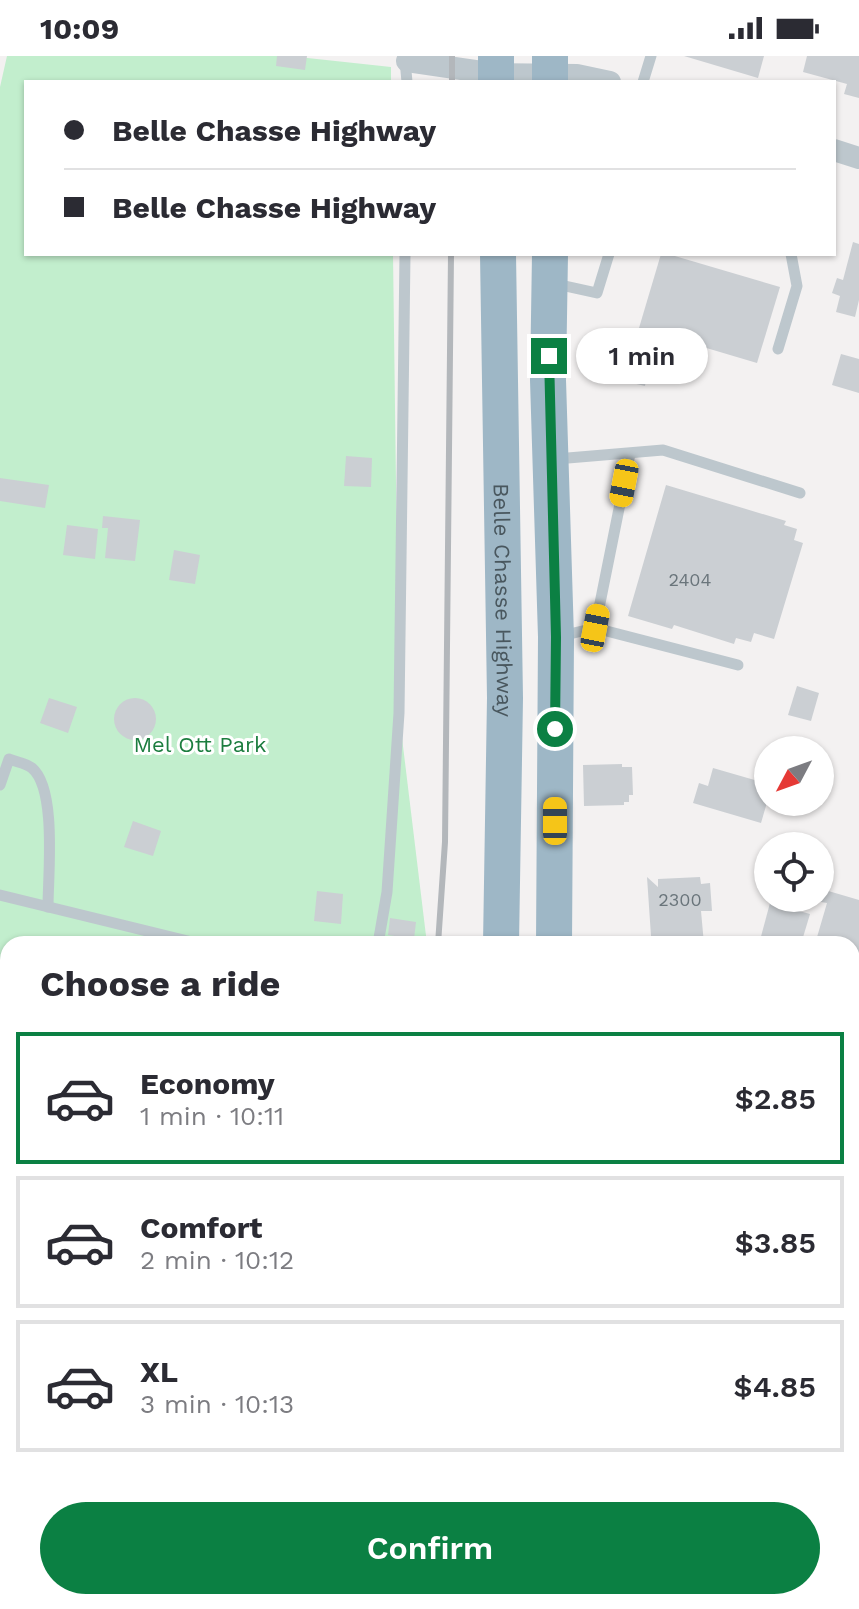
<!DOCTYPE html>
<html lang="en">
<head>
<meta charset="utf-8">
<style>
	body { margin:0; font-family:"Work Sans",sans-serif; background:#f7f7f7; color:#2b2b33; height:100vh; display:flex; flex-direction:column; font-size:30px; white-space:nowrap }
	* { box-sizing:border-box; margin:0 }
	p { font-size:26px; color:#7c7c81 }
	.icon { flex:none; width:44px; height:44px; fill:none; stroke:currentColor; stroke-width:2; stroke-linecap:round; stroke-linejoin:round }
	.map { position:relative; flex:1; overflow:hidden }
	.side { position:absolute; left:0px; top:880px; width:860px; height:674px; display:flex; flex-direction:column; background:#fff; border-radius:24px 24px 0 0; box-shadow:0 2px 6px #0004 }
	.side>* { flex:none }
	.banner { position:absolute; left:24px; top:24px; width:812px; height:176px; border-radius:0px; box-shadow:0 2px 6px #0004; display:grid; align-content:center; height:176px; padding:0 40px; background:#fff }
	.needle { width:52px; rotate:229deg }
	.tools { position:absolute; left:754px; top:680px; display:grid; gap:16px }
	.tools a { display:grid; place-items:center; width:80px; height:80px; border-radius:50%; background:#fff; box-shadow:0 2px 6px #0004; font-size:40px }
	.end { position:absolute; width:36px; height:36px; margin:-18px; border:10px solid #0b8043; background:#fff; box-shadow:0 0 0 4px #fff }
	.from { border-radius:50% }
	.bubble { position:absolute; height:56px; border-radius:28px; background:#fff; box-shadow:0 2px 6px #0004; font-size:26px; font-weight:600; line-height:56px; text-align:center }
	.car { position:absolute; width:24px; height:48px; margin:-24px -12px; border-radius:10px; box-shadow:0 0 6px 2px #0007; background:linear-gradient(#f5c518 24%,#345 0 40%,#f5c518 0 76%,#345 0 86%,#f5c518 0) }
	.banner b { display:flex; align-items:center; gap:28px; height:76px; font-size:30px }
	.banner b+b { border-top:2px solid #e1e1e2 }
	.banner i { width:20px; height:20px; background:#2b2b33 }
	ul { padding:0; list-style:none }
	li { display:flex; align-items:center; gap:24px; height:132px; margin:0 16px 12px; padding:0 24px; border:4px solid #e1e1e2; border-radius:0px }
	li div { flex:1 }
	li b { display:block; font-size:30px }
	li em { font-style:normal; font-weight:600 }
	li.current { border-color:#0b8043 }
	li>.icon { width:72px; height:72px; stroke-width:1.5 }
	h2 { padding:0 40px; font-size:36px; line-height:96px }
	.action { display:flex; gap:16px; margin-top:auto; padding:16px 40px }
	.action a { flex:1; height:92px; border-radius:48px; background:#0b8043; color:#fff; font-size:32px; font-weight:600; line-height:92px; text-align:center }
	.status { display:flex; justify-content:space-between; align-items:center; height:56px; padding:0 40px; background:#fff; direction:ltr }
	.status svg { height:22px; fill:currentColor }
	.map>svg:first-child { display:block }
	.green { fill:#c2eecd }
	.building { fill:#cbcfd3 }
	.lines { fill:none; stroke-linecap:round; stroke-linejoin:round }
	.service { stroke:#bdc7cd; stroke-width:11 }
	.minor { stroke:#bdc7cd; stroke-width:22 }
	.tertiary { stroke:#bdc7cd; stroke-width:28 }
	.trunk { stroke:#9eb7c6; stroke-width:36 }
	.rail { stroke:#b3b7bb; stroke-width:6 }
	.route { stroke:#0b8043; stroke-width:10 }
	.labels { text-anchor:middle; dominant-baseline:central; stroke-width:6; stroke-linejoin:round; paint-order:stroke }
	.number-label { font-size:18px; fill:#6a757b }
	.street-label { font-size:22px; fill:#49575e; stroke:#fff }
	.park-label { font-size:22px; fill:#1c7d3f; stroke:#fff }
</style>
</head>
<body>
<div class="status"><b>10:09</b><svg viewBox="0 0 49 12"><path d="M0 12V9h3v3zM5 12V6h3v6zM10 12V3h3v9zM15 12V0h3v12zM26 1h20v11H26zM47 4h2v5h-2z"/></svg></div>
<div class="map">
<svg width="859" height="1553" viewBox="0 0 859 1553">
	<rect width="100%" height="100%" fill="#f3f1f1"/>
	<path class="green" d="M7,0h282l102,11v15h-365v172h367l6,459 28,231h-419v658h215l-4,7h-219v-1522z"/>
	<g class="building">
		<path d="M277,0h30l-2,14 -29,-4z"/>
		<path d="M684,0h80l-6,22z"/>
		<path d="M807,0h52v42l-15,-4 3,-10 -44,-12z"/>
		<path d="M853,186l6,2v56l-4,17 -19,-5 4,-16 -8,-3 5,-15 6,2z"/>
		<path d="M661,198h7l112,33 -23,76 -118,-35z"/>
		<path d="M616,280l40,9 -2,9 24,5 -6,25 -26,-5 -1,7 -47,-11 8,-35 9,2z"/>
		<path d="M841,298l18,5v34l-27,-8z"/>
		<path d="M346,400l26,2 -1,29 -27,-1z"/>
		<path d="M0,422l49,7 -4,23 -45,-7z"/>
		<path d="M666,429l120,36 -2,4 13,4 -3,11 9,3 -29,96 -20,-6 -3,9 -15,-4 -2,6 -60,-19 -2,4 -44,-13z"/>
		<path d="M103,460l37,4 -5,41 -30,-3 3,-30h-6z"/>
		<path d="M67,469l31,4 -3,30 -32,-4z"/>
		<path d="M174,494l26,5 -5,29 -26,-4z"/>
		<path d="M797,630l22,7 -8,28 -23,-6z"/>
		<circle cx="135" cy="663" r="21"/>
		<path d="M49,642l28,9 -9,26 -28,-10z"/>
		<path d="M622,708v3h10l1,28h-4v7h-5v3l-40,1 -1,-41z"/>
		<path d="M713,712l55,16v15l-7,24 -68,-20 6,-20 9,3z"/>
		<path d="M133,765l28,10 -8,25 -29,-9z"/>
		<path d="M647,821l11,10v-8l42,-2 1,7 9,-1 2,28h-11l3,33h-41l-1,-8h-11z"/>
		<path d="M825,834l34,10v55l-6,22 -1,-33h-37l12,-41 -6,-1z"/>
		<path d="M317,835l26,3 -2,30 -27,-3z"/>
		<path d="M770,847l40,11 -9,30h-42z"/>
		<path d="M390,862l26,4 -2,17 -26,-4z"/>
		<path d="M858,909l1,1v96l-7,-2v-73z"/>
		<path d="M852,1185l7,2 -6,26h-1z"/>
		<rect x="400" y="1546" width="28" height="7"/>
		<path d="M644,1546h11l22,7h-35z"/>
	</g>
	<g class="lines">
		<g class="service">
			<path d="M405,4l2,22"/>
			<path d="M643,26l8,-26"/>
			<path d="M556,228l41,9 12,-39"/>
			<path d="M778,293l19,-63 -6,-32"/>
			<path d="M556,403l107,-9 137,43"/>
			<path d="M595,572l35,-174"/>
			<path d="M561,580l34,-8 143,37"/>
			<path d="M0,729l9,-26c7,3 17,4 23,9 25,21 16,107 16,139"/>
			<path d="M0,839l200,49"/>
			<path d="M378,888l9,-52 12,-179 6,-459"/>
			<path d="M0,1438l8,2"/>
			<path d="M0,1503l8,-4"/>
		</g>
		<g class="minor">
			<path d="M407,5l89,13 81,1 33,7"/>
			<path d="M834,94l25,8"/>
			<path d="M852,1365l7,-24"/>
			<path d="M852,1402l7,2"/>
			<path d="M796,1553l2,-7"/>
		</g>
		<path class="tertiary" d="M852,1071l7,2"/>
		<g class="trunk">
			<path d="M496,0v26"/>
			<path d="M550,0v26"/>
			<path id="s1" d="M498,198l7,444 -4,246"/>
			<path d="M550,198l-2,126 8,257 -2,307"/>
			<path d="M502,1546v7"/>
			<path d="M551,1546v7"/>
		</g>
		<g class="rail">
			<path d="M452,0v26"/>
			<path d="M438,888l7,-102 6,-588"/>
			<path d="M231,1553l3,-7"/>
		</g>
	</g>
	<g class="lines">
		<path class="route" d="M549,300l7,281 -1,92"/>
	</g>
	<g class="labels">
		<g class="number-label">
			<text x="690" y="523">2404</text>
			<text x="680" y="843">2300</text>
		</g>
		<g class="street-label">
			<text stroke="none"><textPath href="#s1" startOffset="346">Belle Chasse Highway</textPath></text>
		</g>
		<g class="park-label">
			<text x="200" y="688">Mel Ott Park</text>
		</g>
	</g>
</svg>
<div class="tools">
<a><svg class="needle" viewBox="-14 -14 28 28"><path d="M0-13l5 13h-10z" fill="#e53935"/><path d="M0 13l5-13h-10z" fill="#7c7c81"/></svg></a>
<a><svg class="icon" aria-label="locate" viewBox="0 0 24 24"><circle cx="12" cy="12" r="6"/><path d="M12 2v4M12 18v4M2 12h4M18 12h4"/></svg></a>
</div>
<i class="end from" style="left:555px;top:673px"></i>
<i class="end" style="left:549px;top:300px"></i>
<div class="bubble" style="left:576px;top:272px;width:132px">1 min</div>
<i class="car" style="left:624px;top:427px;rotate:191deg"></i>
<i class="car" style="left:595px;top:572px;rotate:11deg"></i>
<i class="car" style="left:555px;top:765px;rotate:0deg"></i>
<div class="banner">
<b><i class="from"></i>Belle Chasse Highway</b>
<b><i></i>Belle Chasse Highway</b>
</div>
<section class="side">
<h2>Choose a ride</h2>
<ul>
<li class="current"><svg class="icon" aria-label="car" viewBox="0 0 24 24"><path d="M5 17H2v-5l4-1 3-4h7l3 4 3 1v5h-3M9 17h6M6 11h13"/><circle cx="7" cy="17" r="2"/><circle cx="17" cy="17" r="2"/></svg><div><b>Economy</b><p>1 min · 10:11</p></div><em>$2.85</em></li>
<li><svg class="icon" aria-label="car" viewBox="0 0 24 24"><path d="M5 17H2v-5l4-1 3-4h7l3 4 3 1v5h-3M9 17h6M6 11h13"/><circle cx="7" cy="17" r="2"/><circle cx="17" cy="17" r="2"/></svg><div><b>Comfort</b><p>2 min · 10:12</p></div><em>$3.85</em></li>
<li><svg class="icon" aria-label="car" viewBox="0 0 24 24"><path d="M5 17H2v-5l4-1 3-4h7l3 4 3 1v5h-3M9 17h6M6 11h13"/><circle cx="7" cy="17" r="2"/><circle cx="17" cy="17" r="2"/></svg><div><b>XL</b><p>3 min · 10:13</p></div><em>$4.85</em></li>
</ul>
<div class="action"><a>Confirm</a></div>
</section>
</div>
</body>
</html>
